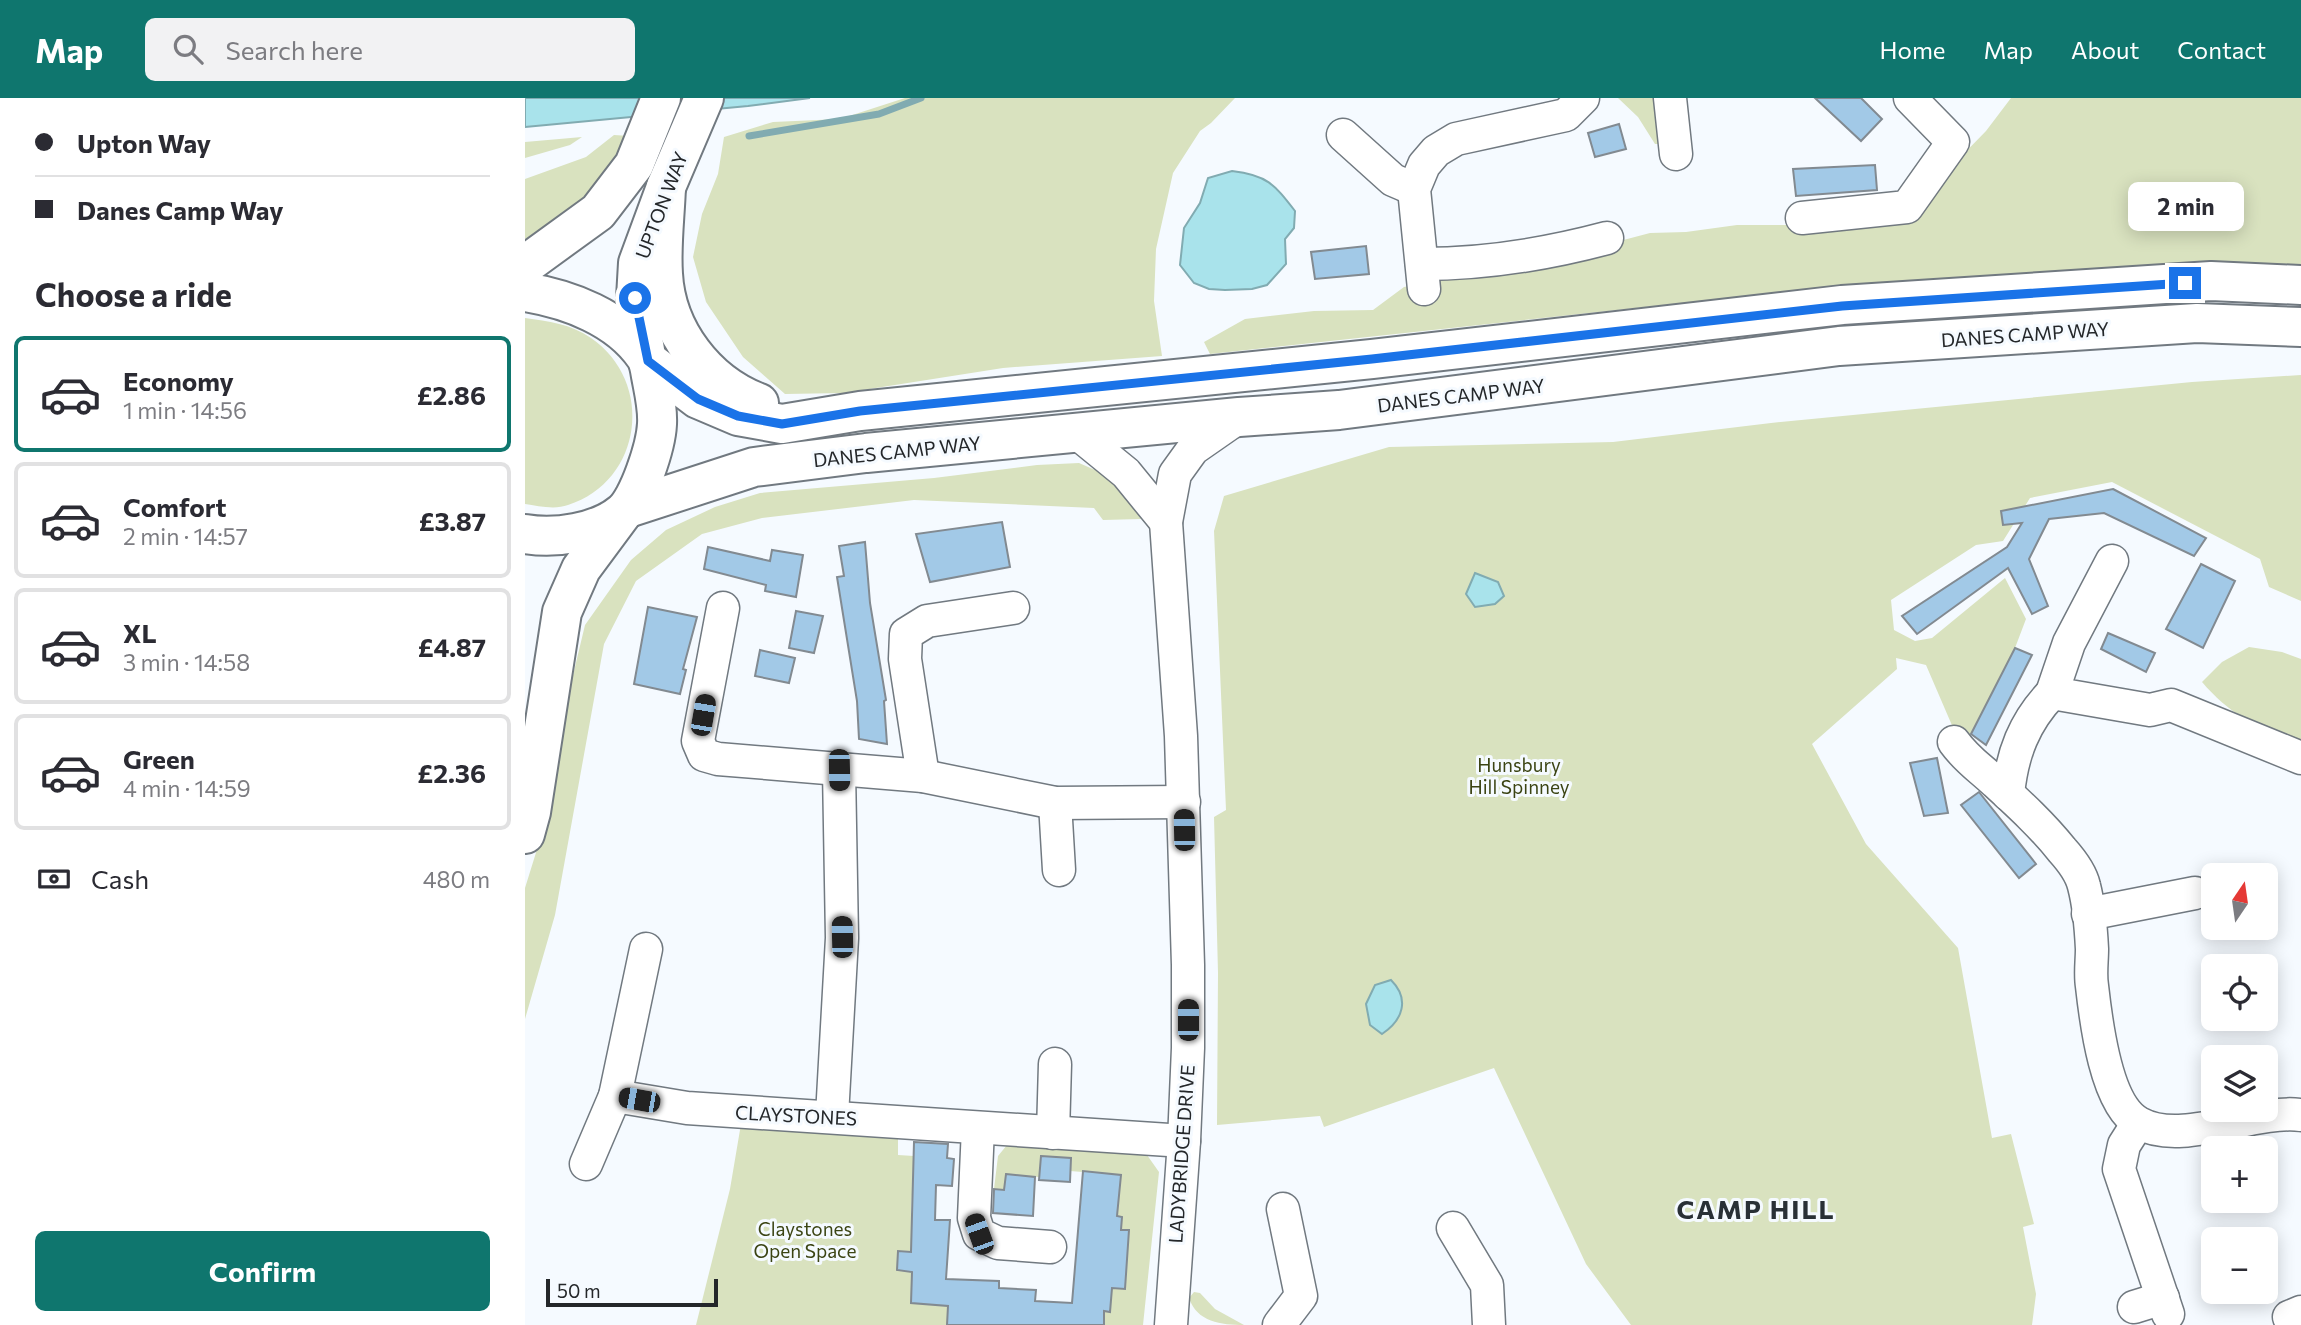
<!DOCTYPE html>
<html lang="en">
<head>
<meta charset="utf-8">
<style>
	body { margin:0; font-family:Commissioner,sans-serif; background:#f2f2f3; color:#2b2b33; height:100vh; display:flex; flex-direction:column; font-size:26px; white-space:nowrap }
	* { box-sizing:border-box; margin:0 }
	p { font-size:23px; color:#7c7c81 }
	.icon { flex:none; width:38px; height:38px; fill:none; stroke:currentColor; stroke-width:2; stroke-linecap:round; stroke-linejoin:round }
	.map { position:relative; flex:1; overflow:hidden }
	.sheet { display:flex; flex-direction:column; background:#fff; width:525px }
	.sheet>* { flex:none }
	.guide { display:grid; align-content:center; height:154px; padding:0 35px; background:#fff }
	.needle { width:46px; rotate:13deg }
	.controls { position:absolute; left:1676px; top:765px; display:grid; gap:14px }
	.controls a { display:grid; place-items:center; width:77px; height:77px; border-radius:10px; background:#fff; box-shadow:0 4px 18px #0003; font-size:35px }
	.scale { position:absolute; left:21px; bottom:18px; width:172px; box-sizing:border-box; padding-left:7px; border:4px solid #24272a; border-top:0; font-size:19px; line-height:24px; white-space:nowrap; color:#24272a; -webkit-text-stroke:5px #f5faff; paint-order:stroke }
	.end { position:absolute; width:32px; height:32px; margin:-16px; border:9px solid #1a73e8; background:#fff; box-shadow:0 0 0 4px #fff }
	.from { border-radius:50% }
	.bubble { position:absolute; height:49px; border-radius:10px; background:#fff; box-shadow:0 4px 18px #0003; font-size:23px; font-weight:700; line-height:49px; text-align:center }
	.car { position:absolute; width:21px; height:42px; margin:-21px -10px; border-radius:9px; box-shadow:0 0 5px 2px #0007; background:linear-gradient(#222 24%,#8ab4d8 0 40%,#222 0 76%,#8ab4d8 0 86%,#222 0) }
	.guide b { display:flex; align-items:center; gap:24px; height:66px; font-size:26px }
	.guide b+b { border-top:2px solid #e1e1e2 }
	.guide i { width:18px; height:18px; background:#2b2b33 }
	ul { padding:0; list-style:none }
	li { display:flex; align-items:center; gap:21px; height:116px; margin:0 14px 10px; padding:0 21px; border:4px solid #e1e1e2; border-radius:10px }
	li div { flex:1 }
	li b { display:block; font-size:26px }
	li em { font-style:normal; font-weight:700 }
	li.current { border-color:#0f766e }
	li>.icon { width:63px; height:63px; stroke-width:1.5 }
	h2 { padding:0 35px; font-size:32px; line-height:84px }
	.pay { display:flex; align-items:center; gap:18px; height:77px; padding:0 35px; font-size:26px }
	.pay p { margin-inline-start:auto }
	.cta { display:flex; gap:14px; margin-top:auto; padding:14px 35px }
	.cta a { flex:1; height:80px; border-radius:10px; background:#0f766e; color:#fff; font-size:28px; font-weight:700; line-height:80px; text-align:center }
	header { display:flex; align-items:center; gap:42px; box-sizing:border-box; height:98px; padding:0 35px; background:#0f766e; color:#fff }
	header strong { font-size:33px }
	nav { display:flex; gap:38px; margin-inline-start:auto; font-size:24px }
	.search { width:490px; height:63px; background:#f2f2f3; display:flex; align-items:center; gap:18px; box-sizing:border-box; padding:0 24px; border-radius:10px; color:#7c7c81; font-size:26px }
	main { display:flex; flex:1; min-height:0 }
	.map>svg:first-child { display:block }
	.green { fill:#d9e2bf }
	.water { fill:#a9e3eb; stroke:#81abb1; stroke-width:2 }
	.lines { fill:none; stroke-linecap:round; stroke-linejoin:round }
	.stream { stroke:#81abb1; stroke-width:7 }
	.building { fill:#a2c9e7; stroke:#828a91; stroke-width:2 }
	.minor-casing { stroke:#717980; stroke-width:35 }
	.highway-casing { stroke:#717980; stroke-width:42 }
	.minor { stroke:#fff; stroke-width:32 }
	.highway { stroke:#fff; stroke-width:38 }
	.route { stroke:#1a73e8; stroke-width:9 }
	.labels { text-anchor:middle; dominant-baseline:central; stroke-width:6; stroke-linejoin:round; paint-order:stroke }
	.street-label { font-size:19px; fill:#24272a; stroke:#f5faff }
	.park-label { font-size:19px; fill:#3b4413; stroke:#f5faff }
	.district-label { font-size:26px; font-weight:bold; letter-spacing:2px; fill:#293036; stroke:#f5faff }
</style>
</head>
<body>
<header>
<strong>Map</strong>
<div class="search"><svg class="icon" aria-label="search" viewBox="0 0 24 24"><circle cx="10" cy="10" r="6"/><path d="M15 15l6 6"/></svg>Search here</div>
<nav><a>Home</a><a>Map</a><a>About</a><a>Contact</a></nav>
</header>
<main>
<section class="sheet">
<div class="guide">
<b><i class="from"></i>Upton Way</b>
<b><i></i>Danes Camp Way</b>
</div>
<h2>Choose a ride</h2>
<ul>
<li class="current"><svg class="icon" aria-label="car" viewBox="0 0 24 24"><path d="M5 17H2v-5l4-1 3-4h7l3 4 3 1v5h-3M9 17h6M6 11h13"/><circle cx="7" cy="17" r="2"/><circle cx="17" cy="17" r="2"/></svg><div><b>Economy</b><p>1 min · 14:56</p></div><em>£2.86</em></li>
<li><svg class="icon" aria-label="car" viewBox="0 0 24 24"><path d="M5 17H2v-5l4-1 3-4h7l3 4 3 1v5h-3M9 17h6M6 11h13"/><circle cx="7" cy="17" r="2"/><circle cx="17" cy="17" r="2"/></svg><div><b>Comfort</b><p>2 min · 14:57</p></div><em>£3.87</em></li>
<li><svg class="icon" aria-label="car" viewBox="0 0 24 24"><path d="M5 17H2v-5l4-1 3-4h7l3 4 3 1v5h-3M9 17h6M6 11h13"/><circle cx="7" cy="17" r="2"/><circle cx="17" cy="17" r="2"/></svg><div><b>XL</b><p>3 min · 14:58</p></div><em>£4.87</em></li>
<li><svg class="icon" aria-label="car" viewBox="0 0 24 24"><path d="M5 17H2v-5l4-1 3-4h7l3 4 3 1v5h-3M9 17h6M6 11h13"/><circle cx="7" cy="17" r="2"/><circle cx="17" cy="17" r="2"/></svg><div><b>Green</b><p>4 min · 14:59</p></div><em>£2.36</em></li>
</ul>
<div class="pay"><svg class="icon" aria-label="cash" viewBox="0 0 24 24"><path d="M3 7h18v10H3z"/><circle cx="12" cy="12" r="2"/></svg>Cash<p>480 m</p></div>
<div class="cta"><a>Confirm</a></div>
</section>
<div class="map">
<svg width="1776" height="1227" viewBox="0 0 1776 1227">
	<rect width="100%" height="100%" fill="#f5faff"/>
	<g class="green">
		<path d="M380,0h330l-24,25 -11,8 -27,42 -17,76 -2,52 8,55 -159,12 -159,25 -59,1 -42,-37 -37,-55 -13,-45 9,-43 16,-40 6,-37 49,-15 67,-3z"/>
		<path d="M1093,0h42l-2,46h-3l-17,-27z"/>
		<path d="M1486,0h290v174l-381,12 -228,18 -482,52 -6,-12 41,-23 69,-8 59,-1 31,-23 28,-5 2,-8 178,-31 38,-10 36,-1 51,-7h61l105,-9 83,-85z"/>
		<path d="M89,37l16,1 -37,58 -36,28 -32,17v-60l61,-22z"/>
		<path d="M57,39l-12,8 -45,13v-16z"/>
		<path d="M0,220c23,3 46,6 66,20 64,44 52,143 -23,167 -13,5 -30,1 -43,-1z"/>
		<path d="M1776,277v226l-32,-14 -9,-28 -148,-77 -82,16 -27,43 -27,4 -85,55 3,30 21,11 17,-3 73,-60 21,41 -11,29 -45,87 -16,-5 -28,-65 -30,-7 1,11 -85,75 54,100 92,104 34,190 19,-4 23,90 -11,3 13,67 -4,31h-401l-45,-61 -92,-196 -170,59 -4,-11 -103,9 1,-152 -4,-156 12,-7 -12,-279 10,-35 165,-49 224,-5 158,-19 421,-41z"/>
		<path d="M554,365l23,10 34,28 5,18 -38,1 -9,-12 -180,-8 -152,18 -60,16 -66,47 -32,63 -49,271 -30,104v-131l23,-74 21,-122 16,-67 46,-65 35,-30 49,-23 45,-14 174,-15 103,-13z"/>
		<path d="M1724,549l33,5 19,7v85c-42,-16 -69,-27 -99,-62l20,-20z"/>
		<path d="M216,1026l157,9v22l16,1 -3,57 3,1 6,39 -22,-2 -1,19 15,2 -1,31 37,3 -1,19h-251l34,-136z"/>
		<path d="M482,1047l140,10 12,17 -16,153h-39v-14l6,1 2,-24h13l2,-22 -9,-1 10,-35h-7l1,-13 -5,-1 3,-41 -50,-4 1,-13 -30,-2 -2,21 -33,-2 -2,15 -10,-1 4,-33z"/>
		<path d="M669,1194l6,1 15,16 29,16c-23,0 -47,-3 -55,-27z"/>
	</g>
	<g class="water">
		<path d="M0,0h285l-62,8 -223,21z"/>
		<path d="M707,73c35,4 42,13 63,40l-1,17 -9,11 1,25 -19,21 -15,4 -27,1 -16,-1 -15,-6 -14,-18 4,-37 16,-25 8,-25z"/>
		<path d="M950,475l23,9 6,14 -9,8 -20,3 -9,-13z"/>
		<path d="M866,882c19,19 12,40 -9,54l-12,-9 -4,-21 9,-19z"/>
	</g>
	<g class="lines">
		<path class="stream" d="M224,38l130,-22 42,-16"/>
	</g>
	<g class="building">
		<path d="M1290,0h46l21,21 -21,22z"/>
		<path d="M1094,26l7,25 -31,8 -7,-24z"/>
		<path d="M1350,67l2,25 -81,6 -3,-27z"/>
		<path d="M841,148l3,28 -54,5 -4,-27z"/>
		<path d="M1588,391l93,49 -12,18 -90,-43 -55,6 -20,40 19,47 -16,8 -24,-46 -91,66 -15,-18 105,-69 15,-24 -19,2 -2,-14z"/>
		<path d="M477,424l8,45 -80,15 -14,-48z"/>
		<path d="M340,444l5,61 16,97 -2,1 3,43 -28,-5 -2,-38 -20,-124 7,-1 -5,-30z"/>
		<path d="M183,449l62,14 2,-11 31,5 -7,42 -31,-6 1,-6 -62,-16z"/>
		<path d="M1676,466l34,17 -32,67 -37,-19z"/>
		<path d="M123,509l49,10 -14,52 3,1 -6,24 -46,-10z"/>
		<path d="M271,513l27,5 -9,37 -25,-5z"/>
		<path d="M1583,535l47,20 -9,19 -45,-23z"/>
		<path d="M1490,550l17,7 -46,90 -15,-11z"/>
		<path d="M235,552l35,8 -6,25 -34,-7z"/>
		<path d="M1412,660l11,55 -24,3 -14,-53z"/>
		<path d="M1454,694l57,72 -17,14 -58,-73z"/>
		<path d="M389,1044l34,2 -1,14 7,1 -2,27 -16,-1 -1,35h15l-4,59 53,2v7l37,2 -1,11 37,2 11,-132 38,4 -4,41 5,1 -1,13h8l-4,59 -13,-1 -2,24 -6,-1v14h-157l1,-19 -37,-3 1,-31 -15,-2 1,-19 13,1z"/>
		<path d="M516,1058l30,2 -1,24 -31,-2z"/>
		<path d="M481,1076l29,3 -2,39 -40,-3 1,-24 10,1z"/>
	</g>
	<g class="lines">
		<g class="minor-casing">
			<g id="minor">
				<path d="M1145,0l6,56"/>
				<path d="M818,37l50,45 21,9"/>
				<path d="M1277,120l105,-11 46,-65 -43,-44"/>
				<path d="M897,166c62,0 125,-10 185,-26"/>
				<path d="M899,191l-10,-100 10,-24 12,-14 20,-12 110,-24 17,-17"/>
				<path d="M552,335l49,40 40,49"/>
				<path d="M1587,463l-43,82 -17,50 98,17 21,-5 130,53"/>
				<path d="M198,510l-25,133 6,14 14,4 205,17 132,27 129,-1"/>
				<path d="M1429,644c13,18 25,25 41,40 24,22 47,43 67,68 9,10 19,23 22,36 5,19 7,43 8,63 0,12 -2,25 0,37 4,36 14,119 47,137 43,24 113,-14 162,-8"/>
				<path d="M398,678l-18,-117 1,-25 21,-13 86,-13"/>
				<path d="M1483,696c4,-40 16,-72 44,-101"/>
				<path d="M530,705l4,67"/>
				<path d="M1563,816l107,-21"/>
				<path d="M90,998l72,12 497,33"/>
				<path d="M307,1018l10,-178 -3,-168"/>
				<path d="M1613,1025l-14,22 -5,24 49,145"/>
				<path d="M453,1030l-4,90 5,16 19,9 52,4"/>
				<path d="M528,1035l2,-69"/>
				<path d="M61,1066l29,-68 31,-147"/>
				<path d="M928,1130l34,57 2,40"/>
				<path d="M1609,1209l29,-9"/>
				<path d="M1764,1219l12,-5"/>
				<path d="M646,1227l13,-184 4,-93v-83l-7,-229 -15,-214 9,-48 18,-25 46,-32"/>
				<path d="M754,1227l22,-29 -18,-87"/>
			</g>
		</g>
		<g class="highway-casing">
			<g id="highway">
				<path d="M141,89c-1,29 -5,59 -3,87 3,57 43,109 96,129"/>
				<path d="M0,167l73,-53 36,-47 27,-67"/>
				<path d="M0,194c44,7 94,26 120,64 4,6 5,14 6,20 3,16 7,32 6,48 -1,21 -18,76 -35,89 -24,20 -67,26 -97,21"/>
				<path d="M121,258l-10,-58 2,-35 28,-76 38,-89"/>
				<path d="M123,263l50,38 40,17 44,8 78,-13 512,-52 470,-54 369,-24 90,4"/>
				<path d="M103,410l126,-41 112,-14 373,-36 100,-7 500,-64 358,-23 104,4"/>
				<path d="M0,736l6,-22 31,-200 19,-43 40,-54"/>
			</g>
		</g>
		<use href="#minor" class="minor"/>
		<use href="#highway" class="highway"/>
	</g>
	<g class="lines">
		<path class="route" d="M110,200l13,63 50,38 40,17 44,8 78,-13 512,-52 470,-53 343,-23"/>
	</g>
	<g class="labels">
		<g class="street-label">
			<text transform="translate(136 107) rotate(-69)">UPTON WAY</text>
			<text transform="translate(1500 236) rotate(-4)">DANES CAMP WAY</text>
			<text transform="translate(936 297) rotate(-7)">DANES CAMP WAY</text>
			<text transform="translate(372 353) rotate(-6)">DANES CAMP WAY</text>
			<text transform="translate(271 1017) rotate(3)">CLAYSTONES</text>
			<text transform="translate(656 1056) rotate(-86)">LADYBRIDGE DRIVE</text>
		</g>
		<g class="park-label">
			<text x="994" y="666">Hunsbury<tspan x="994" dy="22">Hill Spinney</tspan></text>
			<text x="280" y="1130">Claystones<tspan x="280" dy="22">Open Space</tspan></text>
		</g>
		<g class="district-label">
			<text x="1231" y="1110">CAMP HILL</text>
		</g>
	</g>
</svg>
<div class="controls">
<a><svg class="needle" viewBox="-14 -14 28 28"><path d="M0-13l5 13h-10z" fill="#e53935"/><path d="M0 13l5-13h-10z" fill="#7c7c81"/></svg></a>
<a><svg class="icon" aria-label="locate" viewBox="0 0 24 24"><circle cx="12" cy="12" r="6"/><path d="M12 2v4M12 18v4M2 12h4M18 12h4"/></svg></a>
<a><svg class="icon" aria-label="layers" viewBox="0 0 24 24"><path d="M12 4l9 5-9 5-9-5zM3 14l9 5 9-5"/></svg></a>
<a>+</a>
<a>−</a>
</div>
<div class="scale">50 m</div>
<i class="end from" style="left:110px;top:200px"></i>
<i class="end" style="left:1660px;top:185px"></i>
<div class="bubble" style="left:1603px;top:84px;width:116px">2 min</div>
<i class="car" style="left:178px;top:617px;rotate:10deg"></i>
<i class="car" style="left:314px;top:672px;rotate:179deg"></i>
<i class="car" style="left:659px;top:732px;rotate:359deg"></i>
<i class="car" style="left:317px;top:839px;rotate:359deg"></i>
<i class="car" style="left:663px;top:922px;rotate:0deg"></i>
<i class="car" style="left:114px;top:1002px;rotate:280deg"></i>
<i class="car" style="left:454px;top:1136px;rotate:340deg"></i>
</div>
</main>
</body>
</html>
